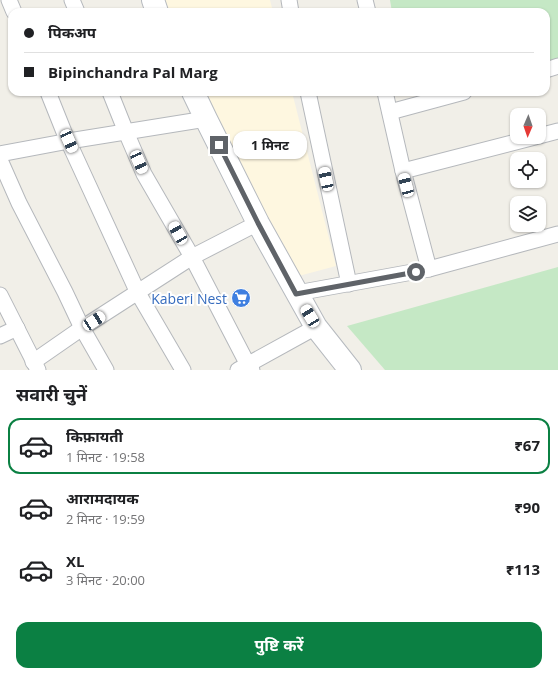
<!DOCTYPE html>
<html lang="hi">
<head>
<meta charset="utf-8">
<style>
	body { margin:0; font-family:"Open Sans","Noto Sans Devanagari",sans-serif; background:#f2f2f2; color:#202124; height:100vh; display:flex; flex-direction:column; font-size:15px; white-space:nowrap }
	* { box-sizing:border-box; margin:0 }
	p { font-size:13px; color:#757577 }
	.icon { flex:none; width:22px; height:22px; fill:none; stroke:currentColor; stroke-width:2; stroke-linecap:round; stroke-linejoin:round }
	.map { position:relative; height:370px; overflow:hidden }
	.side { display:flex; flex-direction:column; background:#fff; flex:1 }
	.side>* { flex:none }
	.hud { position:absolute; left:8px; top:8px; width:542px; height:88px; border-radius:12px; box-shadow:0 1px 3px #0004; display:grid; align-content:center; height:88px; padding:0 16px; background:#fff }
	.needle { width:26px; rotate:182deg }
	.fabs { position:absolute; left:510px; top:108px; display:grid; gap:8px }
	.fabs a { display:grid; place-items:center; width:36px; height:36px; border-radius:8px; background:#fff; box-shadow:0 1px 3px #0004; font-size:20px }
	.end { position:absolute; width:18px; height:18px; margin:-9px; border:5px solid #5f6368; background:#fff; box-shadow:0 0 0 2px #fff }
	.from { border-radius:50% }
	.bubble { position:absolute; height:28px; border-radius:12px; background:#fff; box-shadow:0 1px 3px #0004; font-size:13px; font-weight:700; line-height:28px; text-align:center }
	.car { position:absolute; width:12px; height:24px; margin:-12px -6px; border-radius:5px; box-shadow:0 0 3px 1px #0007; background:linear-gradient(#fff 24%,#345 0 40%,#fff 0 76%,#345 0 86%,#fff 0) }
	.hud b { display:flex; align-items:center; gap:14px; height:38px; font-size:15px }
	.hud b+b { border-top:1px solid #e0e0e0 }
	.hud i { width:10px; height:10px; background:#202124 }
	ul { padding:0; list-style:none }
	li { display:flex; align-items:center; gap:12px; height:56px; margin:0 8px 6px; padding:0 8px; border:2px solid transparent; border-radius:12px }
	li div { flex:1 }
	li b { display:block; font-size:15px }
	li em { font-style:normal; font-weight:700 }
	li.selected { border-color:#0b8043 }
	li>.icon { width:36px; height:36px; stroke-width:1.5 }
	h2 { padding:0 16px; font-size:18px; line-height:48px }
	.action { display:flex; gap:8px; margin-top:auto; padding:8px 16px }
	.action a { flex:1; height:46px; border-radius:12px; background:#0b8043; color:#fff; font-size:16px; font-weight:700; line-height:46px; text-align:center }
	.map>svg:first-child { display:block }
	.commercial { fill:#fef7e0 }
	.green { fill:#c5e8c5 }
	.lines { fill:none; stroke-linecap:round; stroke-linejoin:round }
	.street-casing { stroke:#b5b8bc; stroke-width:17 }
	.secondary-casing { stroke:#b6babf; stroke-width:24 }
	.street { stroke:#fff; stroke-width:15 }
	.secondary { stroke:#fff; stroke-width:22 }
	.route { stroke:#5f6368; stroke-width:5 }
	.labels { text-anchor:middle; dominant-baseline:central; stroke-width:4; stroke-linejoin:round; paint-order:stroke }
	.shop-label { font-size:14px; fill:#366cbe; stroke:#fff; text-anchor:end }
</style>
</head>
<body>
<div class="map">
<svg width="558" height="370" viewBox="0 0 558 370">
	<rect width="100%" height="100%" fill="#f1efe8"/>
	<g class="commercial">
		<path d="M151,0h119l3,12h-115z"/>
		<path d="M197,92h95l44,174 -41,11z"/>
	</g>
	<g class="green">
		<path d="M390,0h168v61l-12,3v-52h-154z"/>
		<path d="M558,267v103h-173l-38,-44z"/>
	</g>
	<g class="lines">
		<g class="street-casing">
			<g id="street">
				<path d="M9,0l5,12"/>
				<path d="M72,0l5,12"/>
				<path d="M289,0l2,12"/>
				<path d="M365,0l3,12"/>
				<path d="M546,70l12,-4"/>
				<path d="M48,92l16,40 74,161 45,77"/>
				<path d="M110,92l16,40 18,42 48,83 56,108 4,5"/>
				<path d="M308,92l41,192"/>
				<path d="M385,92l18,79 26,98"/>
				<path d="M390,112l74,-20"/>
				<path d="M539,136l19,-5"/>
				<path d="M0,154l69,-13 137,-22"/>
				<path d="M0,160l19,43 46,89 17,36 24,42"/>
				<path d="M403,171l132,-34"/>
				<path d="M297,293l132,-24 129,-35"/>
				<path d="M0,295l38,75"/>
				<path d="M0,336l17,-8"/>
				<path d="M33,362l49,-34 110,-71 66,-34"/>
				<path d="M238,370l78,-43"/>
			</g>
		</g>
		<g class="secondary-casing">
			<g id="secondary">
				<path d="M153,0l4,12"/>
				<path d="M193,92l13,27 52,104 39,70 19,34 34,43"/>
			</g>
		</g>
		<use href="#street" class="street"/>
		<use href="#secondary" class="secondary"/>
	</g>
	<g class="lines">
		<path class="route" d="M219,145l39,78 38,71 120,-22"/>
	</g>
	<defs>
		<g id="supermarket-disc" transform="scale(1)"><circle r="9.5" fill="#3f7fe0" stroke="#fff"/><path d="M-6-5.5h2.5l.6 2H6L4.5 2H-2.5L-4.4-4H-6ZM-1.5 3.2a1.3 1.3 0 1 0 .1 0ZM3 3.2a1.3 1.3 0 1 0 .1 0Z" fill="#fff"/></g>
	</defs>
	<g fill-rule="evenodd">
		<use href="#supermarket-disc" x="241" y="298"/>
	</g>
	<g class="labels">
		<g class="shop-label">
			<text x="227" y="298">Kaberi Nest</text>
		</g>
	</g>
</svg>
<div class="fabs">
<a><svg class="needle" viewBox="-14 -14 28 28"><path d="M0-13l5 13h-10z" fill="#e53935"/><path d="M0 13l5-13h-10z" fill="#757577"/></svg></a>
<a><svg class="icon" aria-label="locate" viewBox="0 0 24 24"><circle cx="12" cy="12" r="6"/><path d="M12 2v4M12 18v4M2 12h4M18 12h4"/></svg></a>
<a><svg class="icon" aria-label="layers" viewBox="0 0 24 24"><path d="M12 4l9 5-9 5-9-5zM3 14l9 5 9-5"/></svg></a>
</div>
<i class="end from" style="left:416px;top:272px"></i>
<i class="end" style="left:219px;top:145px"></i>
<div class="bubble" style="left:233px;top:131px;width:74px">1 मिनट</div>
<i class="car" style="left:69px;top:141px;rotate:156deg"></i>
<i class="car" style="left:139px;top:162px;rotate:156deg"></i>
<i class="car" style="left:326px;top:179px;rotate:348deg"></i>
<i class="car" style="left:406px;top:185px;rotate:345deg"></i>
<i class="car" style="left:178px;top:233px;rotate:330deg"></i>
<i class="car" style="left:310px;top:316px;rotate:329deg"></i>
<i class="car" style="left:94px;top:321px;rotate:57deg"></i>
<div class="hud">
<b><i class="from"></i>पिकअप</b>
<b><i></i>Bipinchandra Pal Marg</b>
</div>
</div>
<section class="side">
<h2>सवारी चुनें</h2>
<ul>
<li class="selected"><svg class="icon" aria-label="car" viewBox="0 0 24 24"><path d="M5 17H2v-5l4-1 3-4h7l3 4 3 1v5h-3M9 17h6M6 11h13"/><circle cx="7" cy="17" r="2"/><circle cx="17" cy="17" r="2"/></svg><div><b>किफ़ायती</b><p>1 मिनट · 19:58</p></div><em>₹67</em></li>
<li><svg class="icon" aria-label="car" viewBox="0 0 24 24"><path d="M5 17H2v-5l4-1 3-4h7l3 4 3 1v5h-3M9 17h6M6 11h13"/><circle cx="7" cy="17" r="2"/><circle cx="17" cy="17" r="2"/></svg><div><b>आरामदायक</b><p>2 मिनट · 19:59</p></div><em>₹90</em></li>
<li><svg class="icon" aria-label="car" viewBox="0 0 24 24"><path d="M5 17H2v-5l4-1 3-4h7l3 4 3 1v5h-3M9 17h6M6 11h13"/><circle cx="7" cy="17" r="2"/><circle cx="17" cy="17" r="2"/></svg><div><b>XL</b><p>3 मिनट · 20:00</p></div><em>₹113</em></li>
</ul>
<div class="action"><a>पुष्टि करें</a></div>
</section>
</body>
</html>
